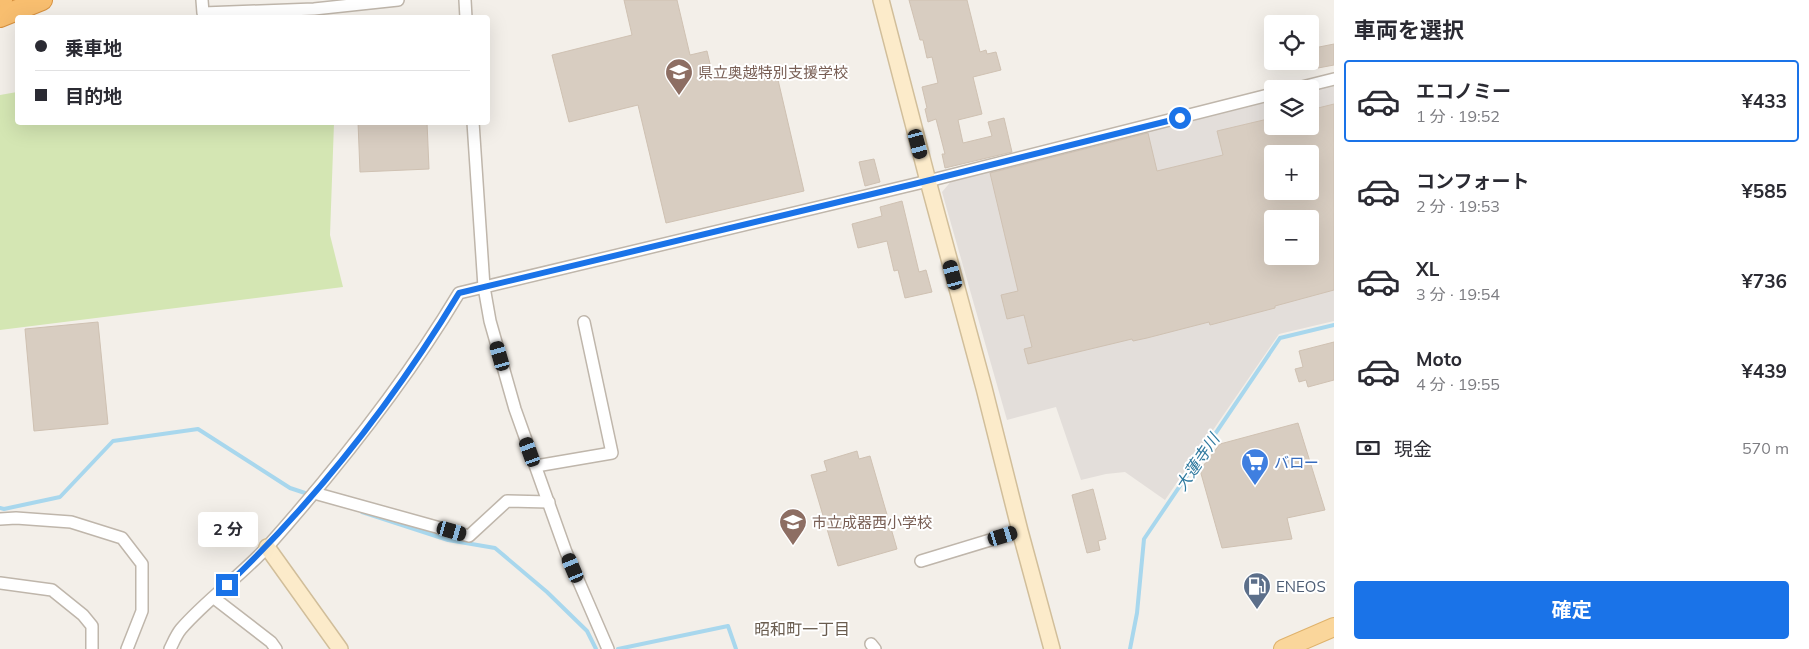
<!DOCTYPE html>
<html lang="ja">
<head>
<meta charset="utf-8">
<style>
	body { margin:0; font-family:Mulish,"Noto Sans JP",sans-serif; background:#f2f2f3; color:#2b2b33; height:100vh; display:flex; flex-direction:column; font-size:19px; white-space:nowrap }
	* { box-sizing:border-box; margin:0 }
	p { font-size:16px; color:#7c7c81 }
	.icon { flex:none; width:28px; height:28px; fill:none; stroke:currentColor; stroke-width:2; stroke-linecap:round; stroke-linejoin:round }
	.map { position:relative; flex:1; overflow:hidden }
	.sheet { display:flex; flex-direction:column; background:#fff; width:475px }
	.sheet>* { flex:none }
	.top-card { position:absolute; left:15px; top:15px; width:475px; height:110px; border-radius:5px; box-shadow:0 5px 20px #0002; display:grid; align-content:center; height:110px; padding:0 20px; background:#fff }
	.tools { position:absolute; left:1264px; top:15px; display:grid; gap:10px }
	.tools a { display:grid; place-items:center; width:55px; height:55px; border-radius:5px; background:#fff; box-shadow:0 5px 20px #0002; font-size:25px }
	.end { position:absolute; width:22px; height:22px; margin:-11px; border:6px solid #1a73e8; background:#fff; box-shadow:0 0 0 2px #fff }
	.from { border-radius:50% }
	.bubble { position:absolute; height:35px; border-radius:5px; background:#fff; box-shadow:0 5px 20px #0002; font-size:16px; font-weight:700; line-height:35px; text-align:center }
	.car { position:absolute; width:15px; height:30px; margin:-15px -8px; border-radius:6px; box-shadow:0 0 4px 1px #0007; background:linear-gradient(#222 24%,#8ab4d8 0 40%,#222 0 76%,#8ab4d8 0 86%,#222 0) }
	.top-card b { display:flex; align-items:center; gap:18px; height:48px; font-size:19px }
	.top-card b+b { border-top:1px solid #e1e1e2 }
	.top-card i { width:12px; height:12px; background:#2b2b33 }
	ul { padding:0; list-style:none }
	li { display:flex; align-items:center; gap:15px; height:82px; margin:0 10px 8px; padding:0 10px; border:2px solid transparent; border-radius:5px }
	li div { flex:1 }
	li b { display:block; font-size:19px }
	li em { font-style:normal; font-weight:700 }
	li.on { border-color:#1a73e8 }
	li>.icon { width:45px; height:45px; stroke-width:1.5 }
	h2 { padding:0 20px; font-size:22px; line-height:60px }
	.pay { display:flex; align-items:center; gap:12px; height:55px; padding:0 20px; font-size:19px }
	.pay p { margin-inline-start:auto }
	.action { display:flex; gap:10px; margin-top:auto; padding:10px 20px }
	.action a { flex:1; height:58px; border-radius:5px; background:#1a73e8; color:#fff; font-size:20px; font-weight:700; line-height:58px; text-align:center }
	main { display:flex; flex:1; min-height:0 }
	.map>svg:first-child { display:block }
	.industrial { fill:#e3deda; fill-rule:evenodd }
	.green { fill:#d4e6b3 }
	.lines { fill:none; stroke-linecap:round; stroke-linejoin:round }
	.stream { stroke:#a8d7ed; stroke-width:4 }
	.building { fill:#d8cdc1; stroke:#cfc1b2; fill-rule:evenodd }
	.street-casing { stroke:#bfb6ab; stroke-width:14 }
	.secondary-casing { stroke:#d1be9a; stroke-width:18 }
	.primary-casing { stroke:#dfb26b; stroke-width:20 }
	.highway-casing { stroke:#d7913f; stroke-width:22 }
	.street { stroke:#fff; stroke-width:11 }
	.secondary { stroke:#fcebca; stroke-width:15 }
	.primary { stroke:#fad69b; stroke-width:18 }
	.highway { stroke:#f8be6f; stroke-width:20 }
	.route { stroke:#1a73e8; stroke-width:6 }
	.labels { text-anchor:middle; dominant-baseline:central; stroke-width:4; stroke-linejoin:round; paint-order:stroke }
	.education-label { font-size:15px; fill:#785e54; stroke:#fff; text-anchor:start }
	.shop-label { font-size:15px; fill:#366cbe; stroke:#fff; text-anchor:start }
	.service-label { font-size:15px; fill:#4e5e75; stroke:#fff; text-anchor:start }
	.water-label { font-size:16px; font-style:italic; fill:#307a9f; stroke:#fff }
	.neighbourhood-label { font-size:16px; fill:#695c4f; stroke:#fff }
</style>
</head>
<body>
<main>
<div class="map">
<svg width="1334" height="649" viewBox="0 0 1334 649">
	<rect width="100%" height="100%" fill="#f3efe9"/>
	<path class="industrial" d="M1334,84v237l-55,13 -114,166 -40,-28 -19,2 -25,6 -25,-73 -49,13 -65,-228 11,-13 319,-79v26h38v-36zM1272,154h38v37h-38zM1272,219h38v37h-38z"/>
	<path class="green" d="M17,92l1,30 316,1 -4,112 13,52 -343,43v-235z"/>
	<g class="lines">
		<g class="stream">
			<path d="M0,508l4,1 56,-12 53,-56 85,-12 92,59 21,7"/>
			<path d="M362,512l86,28 47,8 52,44 40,39 9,18"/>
			<path d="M618,649l110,-23 8,23"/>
			<path d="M1130,649l7,-36 7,-74 136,-201 54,-13"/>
		</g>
	</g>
	<g class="building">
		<path d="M624,0h53l13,55 17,-4 7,30 61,-14 29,124 -138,32 -28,-118 -69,17 -17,-67 80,-20z"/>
		<path d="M909,0h58l13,52 6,-2 1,4 9,-2 5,18 -28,7 9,37 -24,6 5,23 29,-7 -4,-14 16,-4 8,34 -67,16 -3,-14h3l-9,-35 -8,3 -3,-13 2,-1 -5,-21 16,-4 -6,-26 -5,1 -4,-18h-3z"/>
		<path d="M1334,44v21l-16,3 -4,-20z"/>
		<path d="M1334,104v186l-59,16v2l-65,17 -1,-3 -62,16 -14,3 -1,-2 -104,25 -4,-15 8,-2 -8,-32 -17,4 -6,-24 17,-4 -28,-118 158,-40 9,38 66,-16 -6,-24 55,-13v8h46l-4,-17zM1272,154h38v37h-38zM1272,219h38v37h-38z"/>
		<path d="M358,122h69l2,47 -69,3z"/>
		<path d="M874,159l6,23 -15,4 -6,-24z"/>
		<path d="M902,201l17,71 7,-2 6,22 -27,6 -7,-28 -4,1 -7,-30 -29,7 -6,-24 30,-8 -2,-9z"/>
		<path d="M98,322l10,102 -74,7 -9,-102z"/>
		<path d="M1334,342v38l-26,7 -2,-7 -7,2 -4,-13 8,-2 -4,-16z"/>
		<path d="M1298,423l27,87 -38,8 5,21 -70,9 -22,-78 20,-26z"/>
		<path d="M857,451l2,8 11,-3 27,93 -59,17 -27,-91 16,-4 -3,-10z"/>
		<path d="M1093,489l13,50 -8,2 2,9 -13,3 -15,-58z"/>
	</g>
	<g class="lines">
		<g class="street-casing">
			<g id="street">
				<path d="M202,0l1,13 111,-4 84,-9"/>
				<path d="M465,0l1,18"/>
				<path d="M1294,89l40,-10"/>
				<path d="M473,122l11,165 6,34 25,88 51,143 42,97"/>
				<path d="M536,466l76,-13 -28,-131"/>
				<path d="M314,493l155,43 38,-35 42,1"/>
				<path d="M0,519l16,-1 55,4 51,16 20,26v47l-15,38"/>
				<path d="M921,561l99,-30"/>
				<path d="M0,583l52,7 31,25 9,11v23"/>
				<path d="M214,598l57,44 5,7"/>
				<path d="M871,644l4,5"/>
				<path d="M170,649c3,-6 6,-14 11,-20 26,-30 61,-54 88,-84 70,-79 136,-162 190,-252l469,-112 344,-87"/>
			</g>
		</g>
		<g class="secondary-casing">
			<g id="secondary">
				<path d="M881,0l47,181 56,207 36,143 32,118"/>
				<path d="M267,547l73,102"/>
			</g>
		</g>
		<g class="primary-casing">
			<path id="primary" d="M1283,649l51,-22"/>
		</g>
		<g class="highway-casing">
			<g id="highway">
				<path d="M0,1l2,-1"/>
				<path d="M0,17l42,-17"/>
			</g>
		</g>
		<use href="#street" class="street"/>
		<use href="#secondary" class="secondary"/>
		<use href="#primary" class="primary"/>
		<use href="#highway" class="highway"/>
	</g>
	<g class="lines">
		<path class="route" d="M227,585c90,-86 168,-186 232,-292l455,-109 266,-66"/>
	</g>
	<defs>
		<g id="school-pin" transform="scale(1.4375)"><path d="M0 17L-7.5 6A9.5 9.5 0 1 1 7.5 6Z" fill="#8d6e63" stroke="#fff"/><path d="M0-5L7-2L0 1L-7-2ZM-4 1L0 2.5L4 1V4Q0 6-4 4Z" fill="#fff"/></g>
		<g id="supermarket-pin" transform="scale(1.4375)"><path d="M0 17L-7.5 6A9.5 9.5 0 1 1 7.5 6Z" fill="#3f7fe0" stroke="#fff"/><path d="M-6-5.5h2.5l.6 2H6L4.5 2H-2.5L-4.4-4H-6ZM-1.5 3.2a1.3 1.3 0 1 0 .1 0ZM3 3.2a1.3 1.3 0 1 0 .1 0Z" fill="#fff"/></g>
		<g id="fuel-pin" transform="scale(1.4375)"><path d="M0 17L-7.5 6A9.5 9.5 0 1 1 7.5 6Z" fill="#5c6f8a" stroke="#fff"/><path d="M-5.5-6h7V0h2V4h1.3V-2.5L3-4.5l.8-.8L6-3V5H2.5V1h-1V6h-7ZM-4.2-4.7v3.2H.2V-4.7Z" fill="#fff"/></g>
	</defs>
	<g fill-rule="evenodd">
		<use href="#school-pin" x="679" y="72"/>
		<use href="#supermarket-pin" x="1255" y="462"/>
		<use href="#school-pin" x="793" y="522"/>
		<use href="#fuel-pin" x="1257" y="586"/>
	</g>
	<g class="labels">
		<g class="education-label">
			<text x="698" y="72">県立奥越特別支援学校</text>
			<text x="812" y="522">市立成器西小学校</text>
		</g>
		<g class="shop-label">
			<text x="1274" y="462">バロー</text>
		</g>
		<g class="service-label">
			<text x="1276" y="586">ENEOS</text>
		</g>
		<g class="water-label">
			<text transform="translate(1197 462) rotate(-56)">大蓮寺川</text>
		</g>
		<g class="neighbourhood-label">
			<text x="802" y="629">昭和町一丁目</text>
		</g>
	</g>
</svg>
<div class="tools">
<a><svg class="icon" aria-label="locate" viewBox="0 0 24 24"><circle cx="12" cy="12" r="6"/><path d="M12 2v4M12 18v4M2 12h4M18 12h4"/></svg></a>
<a><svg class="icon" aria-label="layers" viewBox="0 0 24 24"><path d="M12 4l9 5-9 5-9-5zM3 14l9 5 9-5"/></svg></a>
<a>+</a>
<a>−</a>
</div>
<i class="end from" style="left:1180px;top:118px"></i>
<i class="end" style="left:227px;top:585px"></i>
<div class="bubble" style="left:198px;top:512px;width:60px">2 分</div>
<i class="car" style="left:918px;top:144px;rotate:165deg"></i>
<i class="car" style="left:953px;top:275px;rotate:345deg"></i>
<i class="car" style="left:500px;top:356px;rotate:344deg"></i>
<i class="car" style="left:530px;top:452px;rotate:340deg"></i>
<i class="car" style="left:452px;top:531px;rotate:106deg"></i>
<i class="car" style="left:1003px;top:536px;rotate:73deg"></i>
<i class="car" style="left:573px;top:568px;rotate:337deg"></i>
<div class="top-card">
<b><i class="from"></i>乗車地</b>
<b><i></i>目的地</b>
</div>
</div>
<section class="sheet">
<h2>車両を選択</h2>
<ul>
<li class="on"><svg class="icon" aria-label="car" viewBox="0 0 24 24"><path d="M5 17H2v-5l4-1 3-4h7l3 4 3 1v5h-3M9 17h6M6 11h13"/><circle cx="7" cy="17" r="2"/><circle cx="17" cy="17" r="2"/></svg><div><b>エコノミー</b><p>1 分 · 19:52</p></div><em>¥433</em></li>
<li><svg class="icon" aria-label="car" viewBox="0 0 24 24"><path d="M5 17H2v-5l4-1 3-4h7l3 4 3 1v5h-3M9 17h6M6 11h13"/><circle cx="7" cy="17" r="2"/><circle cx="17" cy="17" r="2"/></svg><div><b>コンフォート</b><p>2 分 · 19:53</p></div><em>¥585</em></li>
<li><svg class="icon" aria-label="car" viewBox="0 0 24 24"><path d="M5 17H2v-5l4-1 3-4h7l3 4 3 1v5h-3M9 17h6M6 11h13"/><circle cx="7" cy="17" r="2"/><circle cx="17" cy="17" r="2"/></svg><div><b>XL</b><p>3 分 · 19:54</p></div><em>¥736</em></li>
<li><svg class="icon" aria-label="car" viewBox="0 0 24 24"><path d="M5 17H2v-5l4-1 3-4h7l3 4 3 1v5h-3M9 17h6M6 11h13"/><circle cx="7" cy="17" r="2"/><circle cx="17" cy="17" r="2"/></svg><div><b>Moto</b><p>4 分 · 19:55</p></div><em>¥439</em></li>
</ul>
<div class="pay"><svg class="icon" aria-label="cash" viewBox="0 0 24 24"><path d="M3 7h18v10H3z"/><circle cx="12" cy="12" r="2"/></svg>現金<p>570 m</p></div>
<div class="action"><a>確定</a></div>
</section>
</main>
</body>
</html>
